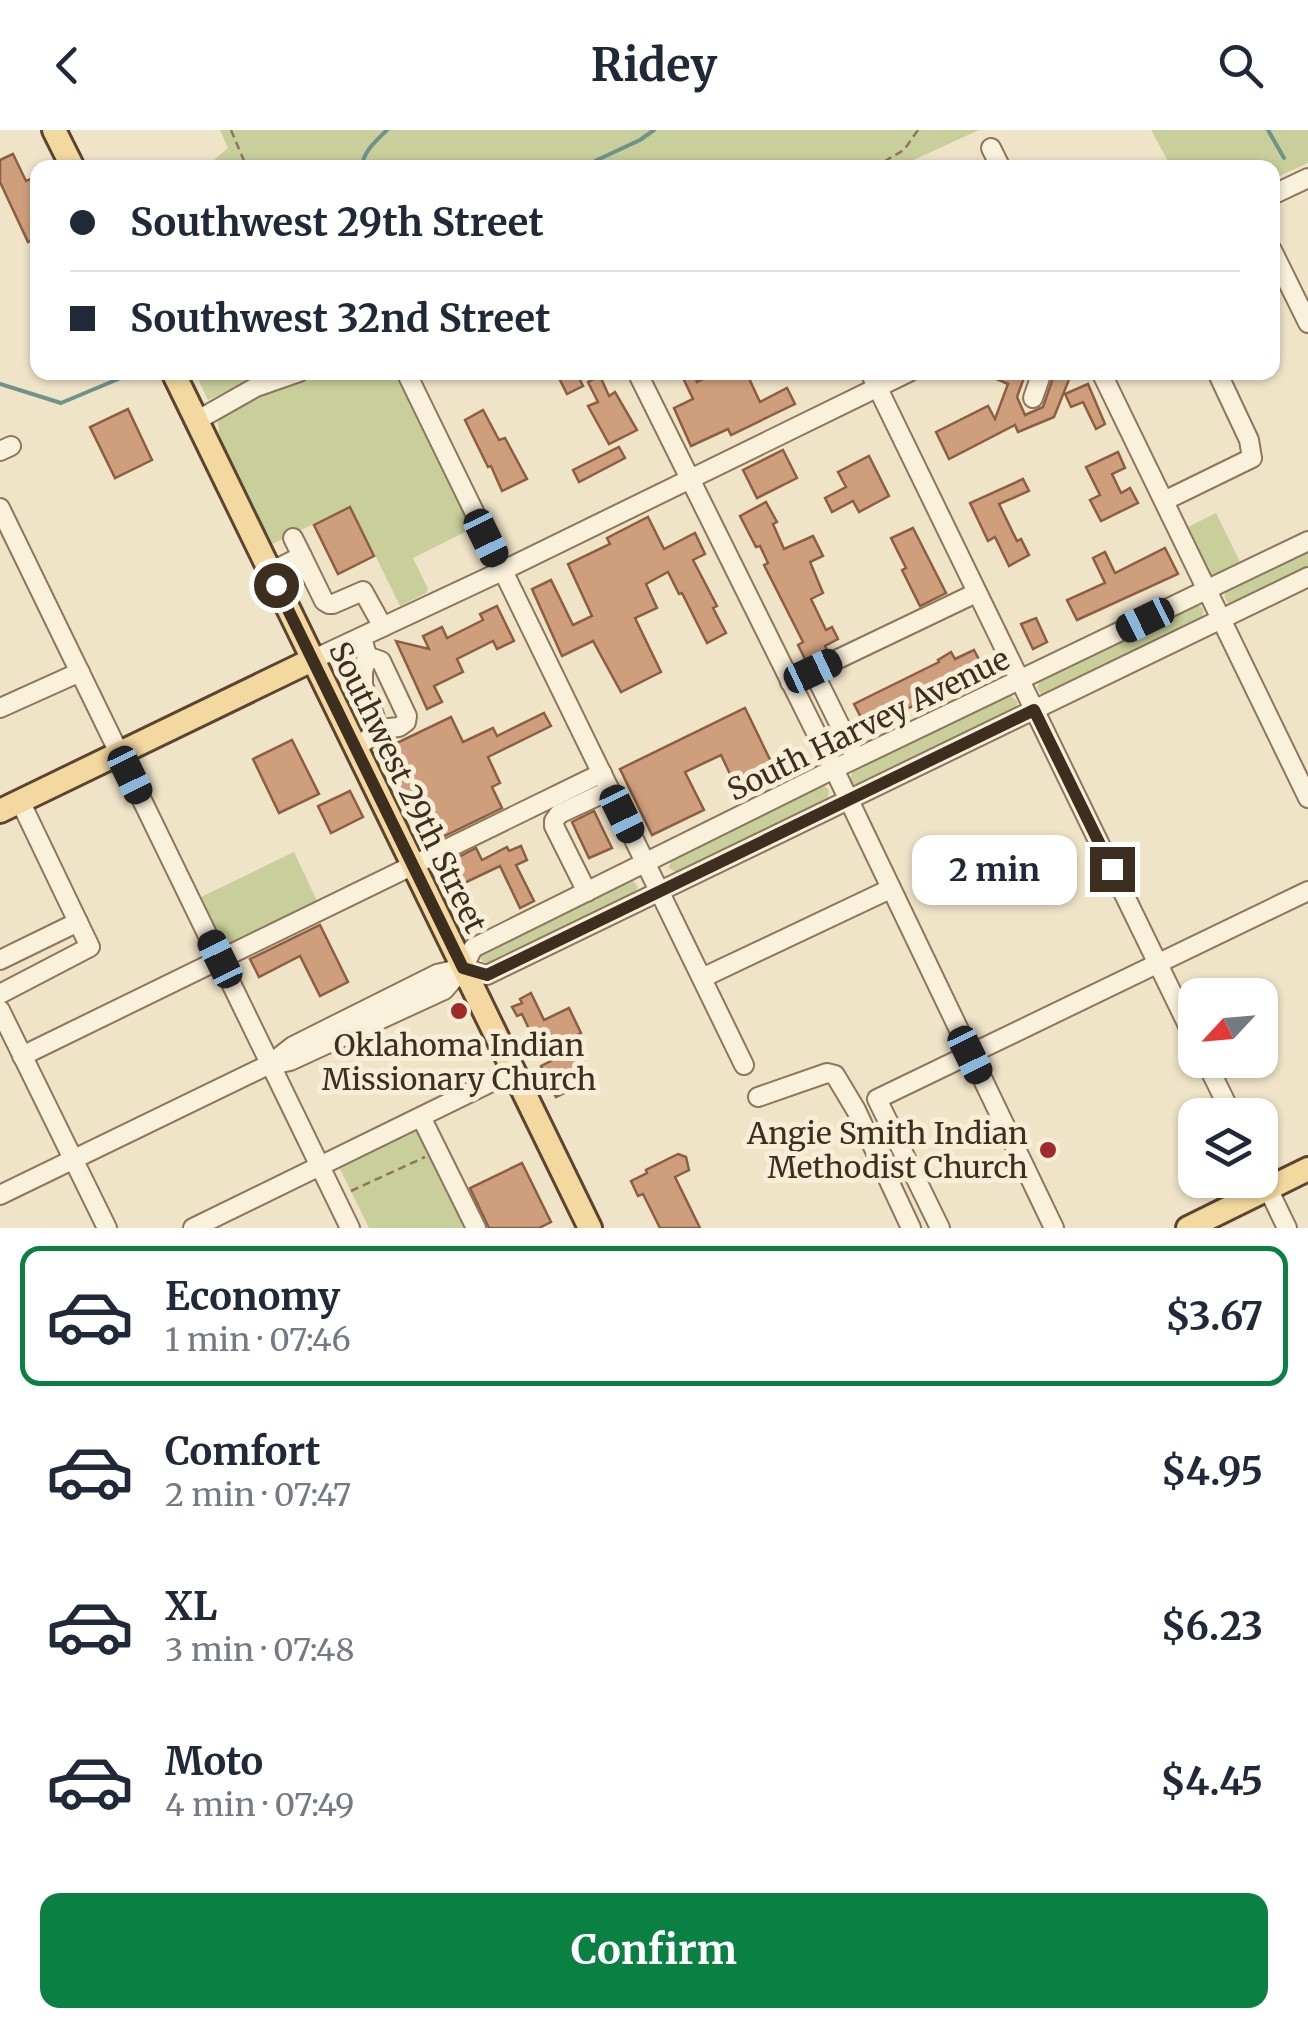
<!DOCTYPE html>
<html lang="en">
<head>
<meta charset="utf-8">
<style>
	body { margin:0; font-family:Merriweather,serif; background:#f6f6f7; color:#1f2937; height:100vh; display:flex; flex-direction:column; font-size:38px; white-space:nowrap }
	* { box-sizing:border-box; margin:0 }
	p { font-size:32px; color:#747a83 }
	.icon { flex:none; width:55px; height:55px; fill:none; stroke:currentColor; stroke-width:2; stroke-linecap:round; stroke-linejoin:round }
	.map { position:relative; height:1098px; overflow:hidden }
	.sheet { display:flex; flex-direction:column; background:#fff; flex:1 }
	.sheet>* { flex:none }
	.guide { position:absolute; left:30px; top:30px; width:1250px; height:220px; border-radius:20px; box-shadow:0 2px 8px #0004; display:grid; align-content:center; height:220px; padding:0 40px; background:#fff }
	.needle { width:65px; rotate:244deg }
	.tools { position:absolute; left:1178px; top:848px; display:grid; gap:20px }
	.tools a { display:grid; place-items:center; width:100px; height:100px; border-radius:20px; background:#fff; box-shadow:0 2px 8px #0004; font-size:50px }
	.end { position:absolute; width:45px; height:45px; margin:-22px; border:12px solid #3d2e20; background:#fff; box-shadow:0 0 0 5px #fff }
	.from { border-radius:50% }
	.bubble { position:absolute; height:70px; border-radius:20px; background:#fff; box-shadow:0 2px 8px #0004; font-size:32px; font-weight:700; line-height:70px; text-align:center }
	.car { position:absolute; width:30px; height:60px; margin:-30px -15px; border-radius:12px; box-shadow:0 0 8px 2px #0007; background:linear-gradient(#222 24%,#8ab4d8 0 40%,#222 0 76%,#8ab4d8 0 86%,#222 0) }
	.guide b { display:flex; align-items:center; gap:35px; height:95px; font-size:38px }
	.guide b+b { border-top:2px solid #e0e1e3 }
	.guide i { width:25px; height:25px; background:#1f2937 }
	ul { padding:18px 0 0; list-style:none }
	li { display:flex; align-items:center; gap:30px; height:140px; margin:0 20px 15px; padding:0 20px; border:5px solid transparent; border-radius:20px }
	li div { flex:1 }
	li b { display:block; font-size:38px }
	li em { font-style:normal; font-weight:700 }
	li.on { border-color:#0b8043 }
	li>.icon { width:90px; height:90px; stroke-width:1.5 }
	.button { display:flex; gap:20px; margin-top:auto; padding:20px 40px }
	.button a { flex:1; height:115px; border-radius:20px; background:#0b8043; color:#fff; font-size:40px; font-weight:700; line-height:115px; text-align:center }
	header { display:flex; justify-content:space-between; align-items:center; height:130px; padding:0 40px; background:#fff; font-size:45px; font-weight:700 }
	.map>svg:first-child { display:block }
	.green { fill:#c9cf9b }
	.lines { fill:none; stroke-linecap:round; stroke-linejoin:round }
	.stream { stroke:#6f938a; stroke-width:4 }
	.building { fill:#cf9f7d; stroke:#8d5f41; stroke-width:2.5 }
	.minor-casing { stroke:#8d765c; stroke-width:22 }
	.major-casing { stroke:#5b4430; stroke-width:28 }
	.path { stroke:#8d765c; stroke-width:2.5; stroke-dasharray:8 5; stroke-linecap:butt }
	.minor { stroke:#faf1dc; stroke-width:18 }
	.major { stroke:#f3d9a0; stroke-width:22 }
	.route { stroke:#3d2e20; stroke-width:12 }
	.poi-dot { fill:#9e2a2b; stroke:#f7eed8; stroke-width:4 }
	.labels { text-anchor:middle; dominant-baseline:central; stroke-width:10; stroke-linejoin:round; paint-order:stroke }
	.street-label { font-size:30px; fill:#3d2e20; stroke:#f7eed8 }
	.poi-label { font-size:30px; fill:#3d2e20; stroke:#f7eed8 }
</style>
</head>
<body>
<header><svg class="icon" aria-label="back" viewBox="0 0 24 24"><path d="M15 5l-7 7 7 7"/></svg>Ridey<svg class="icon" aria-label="search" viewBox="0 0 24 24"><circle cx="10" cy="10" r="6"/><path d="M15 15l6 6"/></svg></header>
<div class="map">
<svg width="1308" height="1098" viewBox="0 0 1308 1098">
	<rect width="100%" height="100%" fill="#f0e4c8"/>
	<g class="green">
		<path d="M220,0h759l-83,38 -690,-1 22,-19z"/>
		<path d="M1151,0h157v33l-35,16 -1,-11 -101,-1z"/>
		<path d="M195,243h71l-58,27z"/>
		<path d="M323,243h75l75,155 -60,30 15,31 -2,4 -26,13 -49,-100 -79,38 -53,-109 -1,-13c24,-28 72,-36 105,-49z"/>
		<path d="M1216,383l25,51 -28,13 -6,-5 -21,-44z"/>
		<path d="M1308,419v19l-75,36 -5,-1c-5,-6 -4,-9 0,-15z"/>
		<path d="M1194,474l8,3 2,4 -3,9 -154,75 -7,-2 -3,-5 3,-9z"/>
		<path d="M1007,566h4l7,6 -3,9 -155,75 -8,-3 -2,-4 3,-9z"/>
		<path d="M824,655l5,5 -1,10 -151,73 -8,-5 2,-10z"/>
		<path d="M294,722l26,55 -92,42 -5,-2 -24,-49z"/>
		<path d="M632,749l6,8 -4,7 -143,70 -8,-2 -3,-5 2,-5z"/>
		<path d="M419,995l50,103h-100l-31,-63z"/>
	</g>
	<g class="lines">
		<g class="stream">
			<path d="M1268,0l16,28"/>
			<path d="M362,38c0,-16 15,-28 25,-38"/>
			<path d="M580,38l60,-28 14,-10"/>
			<path d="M0,254l61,19 74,-31"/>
		</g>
	</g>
	<g class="building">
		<path d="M13,24l13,27 12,-5v61l-10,5 -28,-60v-22z"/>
		<path d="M556,242h20l7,14 -16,8z"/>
		<path d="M717,242h29l14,30 27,-14 8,16 -64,31 -3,-6 -37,17 -17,-38 19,-9 -9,-19 10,-5 3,7z"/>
		<path d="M981,242h45l-9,25 8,18 18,-8 12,-35h17l-18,45 -36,15 -3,-7 -66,34 -13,-27 52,-26 7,13 13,-35z"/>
		<path d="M600,246l9,20 6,-4 22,38 -28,14 -21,-38 10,-4 -10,-20z"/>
		<path d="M1088,254l17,40 -9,5 -13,-27 -12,5 -6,-13z"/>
		<path d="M128,279l24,51 -37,18 -25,-51z"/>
		<path d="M483,280l16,30 6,-2 22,41 -25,12 -11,-25 -3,1 -23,-47z"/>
		<path d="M619,317l6,11 -46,24 -6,-12z"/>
		<path d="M783,320l14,28 -40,20 -14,-28z"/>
		<path d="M1118,322l7,16 -13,6 9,19 9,-5 8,15 -37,18 -11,-21 10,-5 -14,-28z"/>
		<path d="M869,326l20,40 -30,16 -6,-11 -21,11 -7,-14 21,-11 -8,-15z"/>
		<path d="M1023,349l6,12 -30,13 18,37 4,-2 8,16 -20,11 -14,-29 -7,4 -18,-38z"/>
		<path d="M766,372l11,20 -4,2 11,25 29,-13 10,20 -13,6 13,31 -12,6 15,31 6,-3 6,12 -13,7 2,4 -21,11 -8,-16 5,-3 -39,-77 4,-2 -8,-17 -4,1 -16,-31z"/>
		<path d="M350,377l24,49 -36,18 -24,-49z"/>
		<path d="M648,387l16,32 31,-16 10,21 -12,6 24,46 -4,2 13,25 -19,10 -25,-50 -3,1 -11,-22 -22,12 11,24 -22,10 26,54 -40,20 -28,-51 -31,15 -30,-67 19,-9 22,45 19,-9 -24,-52 42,-20 -3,-6z"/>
		<path d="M913,398l33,65 -26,13 -18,-36 4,-2 -15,-30z"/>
		<path d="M1165,418l13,26 -101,46 -10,-20 38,-17 -12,-25 12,-6 10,21z"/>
		<path d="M497,476l17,35 -17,8 -4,-8 -36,18 6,13 -29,14 8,16 -15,7 -31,-68 33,8 -6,-13 19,-9 5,11 36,-18 -3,-6z"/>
		<path d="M1036,488l11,24 -14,7 -12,-25z"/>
		<path d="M974,520l10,19 -48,27 -70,31 -12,-23 85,-42 -1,-2 13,-8 4,7z"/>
		<path d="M745,578l32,66 -38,19 -18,-38 -36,17 19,38 -52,25 -32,-66z"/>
		<path d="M544,583l7,13 -63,31 12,26 -8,4 10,21 -74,36 -46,-94 69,-33 12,25 30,-14 4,8z"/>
		<path d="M292,610l27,54 -40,19 -26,-54z"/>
		<path d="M350,661l13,26 -32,16 -13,-27z"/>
		<path d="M594,681l18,37 -23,10 -17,-36z"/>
		<path d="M521,716l6,14 -11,5 18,36 -14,7 -20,-42 -40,19 -11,-23 27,-14 6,12 25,-13 2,4z"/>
		<path d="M320,795l28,57 -28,14 -20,-40 -41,21 -9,-18z"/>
		<path d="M531,863l13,27 25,-12 12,25 -22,11 21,7 4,9 -6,2 9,20 -31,15 -15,-31 20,-10 -10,-20 -15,8 -14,-30 -5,2 -5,-9 10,-4 -2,-4z"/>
		<path d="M678,1024l8,3 3,13 -14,7 25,51h-40l-17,-34 -5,2 -7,-15 16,-8 -1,-3z"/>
		<path d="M522,1033l29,59 -12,6h-50l-19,-40z"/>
	</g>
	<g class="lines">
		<g class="minor-casing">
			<g id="minor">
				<path d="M991,18l10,20"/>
				<path d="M1272,65l36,-17"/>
				<path d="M1272,120l36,73"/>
				<path d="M406,242l338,693"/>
				<path d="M637,242l197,397 220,459"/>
				<path d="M870,242l325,668"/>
				<path d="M1101,242l207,426"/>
				<path d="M1033,268l9,-26"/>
				<path d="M196,291l60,-34 43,-15"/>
				<path d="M0,321l11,-5"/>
				<path d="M1164,371l88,-43 -3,-18 -32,-68"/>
				<path d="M0,378l350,720"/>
				<path d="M293,408l9,18"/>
				<path d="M270,442l32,-16 22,45 5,3h4l30,-13 20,36"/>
				<path d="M367,526l14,5 26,55 -1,6 -7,5 -20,2"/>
				<path d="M312,530l190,-89 407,-199"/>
				<path d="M813,541l43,87"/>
				<path d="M790,552l186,-89"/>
				<path d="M0,578l80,-36"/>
				<path d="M356,619l23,-20 -16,-44v-13l4,-16 -5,-19"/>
				<path d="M587,762l-33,-66v-5l5,-7 51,-24"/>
				<path d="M0,830l78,-38 -58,-121"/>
				<path d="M702,848l188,-89"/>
				<path d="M0,864l90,-47 -12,-25"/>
				<path d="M0,880l107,218"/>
				<path d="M22,926l580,-283"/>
				<path d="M1205,930l27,55"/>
				<path d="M276,934l14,-3 154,-71 19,-22 10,-20 361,-179 474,-228"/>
				<path d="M758,967l69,-24 8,2 21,35 55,118"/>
				<path d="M421,987l55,111"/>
				<path d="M1260,1042l27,56"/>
				<path d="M0,1065l270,-131 23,-18 144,-72 26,-6 24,7 821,-398"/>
				<path d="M193,1098l321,-157"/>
				<path d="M940,1098l-63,-129 431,-208"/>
			</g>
		</g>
		<g class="major-casing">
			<g id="major">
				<path d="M54,0l19,38"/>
				<path d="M173,242l417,856"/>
				<path d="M0,681l312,-151"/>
				<path d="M1188,1098l120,-59"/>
			</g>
		</g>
		<g class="path">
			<path d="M231,0l16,38"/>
			<path d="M873,38l31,-18 14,-20"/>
			<path d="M351,1061l74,-34"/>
		</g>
		<use href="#minor" class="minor"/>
		<use href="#major" class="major"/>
	</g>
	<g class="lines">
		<path class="route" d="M276,455l187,383 24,7 547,-265 78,159"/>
	</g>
	<g class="poi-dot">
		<circle cx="459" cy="881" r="10"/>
		<circle cx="1048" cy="1020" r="10"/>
	</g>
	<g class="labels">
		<g class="street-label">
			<text transform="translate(868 594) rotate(-26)">South Harvey Avenue</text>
			<text transform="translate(408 657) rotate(64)">Southwest 29th Street</text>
		</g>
		<g class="poi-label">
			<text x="459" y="915">Oklahoma Indian<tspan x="459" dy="34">Missionary Church</tspan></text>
			<text x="1028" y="1003" text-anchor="end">Angie Smith Indian<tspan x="1028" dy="34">Methodist Church</tspan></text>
		</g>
	</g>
</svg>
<div class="tools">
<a><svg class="needle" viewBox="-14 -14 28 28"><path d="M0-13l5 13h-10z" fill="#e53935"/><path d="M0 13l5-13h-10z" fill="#747a83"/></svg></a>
<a><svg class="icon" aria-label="layers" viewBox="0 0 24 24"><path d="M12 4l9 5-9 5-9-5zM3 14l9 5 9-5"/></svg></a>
</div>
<i class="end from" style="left:276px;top:455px"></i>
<i class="end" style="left:1112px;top:739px"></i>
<div class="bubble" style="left:912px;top:705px;width:165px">2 min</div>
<i class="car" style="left:486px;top:408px;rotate:154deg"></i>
<i class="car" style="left:1145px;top:490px;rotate:244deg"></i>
<i class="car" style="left:813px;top:541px;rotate:65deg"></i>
<i class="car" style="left:130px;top:645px;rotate:154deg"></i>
<i class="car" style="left:622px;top:684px;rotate:154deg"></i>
<i class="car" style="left:220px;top:829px;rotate:334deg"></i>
<i class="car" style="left:970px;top:925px;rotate:154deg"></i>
<div class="guide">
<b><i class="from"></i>Southwest 29th Street</b>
<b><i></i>Southwest 32nd Street</b>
</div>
</div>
<section class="sheet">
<ul>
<li class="on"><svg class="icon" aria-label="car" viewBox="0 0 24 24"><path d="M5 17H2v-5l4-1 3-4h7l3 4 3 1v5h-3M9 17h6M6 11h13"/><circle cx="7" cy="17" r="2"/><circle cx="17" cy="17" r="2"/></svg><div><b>Economy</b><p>1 min · 07:46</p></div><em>$3.67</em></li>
<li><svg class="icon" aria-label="car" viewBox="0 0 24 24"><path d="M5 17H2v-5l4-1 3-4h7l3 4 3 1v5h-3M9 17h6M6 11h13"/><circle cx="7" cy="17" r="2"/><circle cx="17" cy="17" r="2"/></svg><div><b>Comfort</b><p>2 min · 07:47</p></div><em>$4.95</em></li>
<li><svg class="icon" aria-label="car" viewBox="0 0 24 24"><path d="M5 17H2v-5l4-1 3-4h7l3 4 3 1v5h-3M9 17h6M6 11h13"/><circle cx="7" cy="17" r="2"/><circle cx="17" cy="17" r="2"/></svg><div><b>XL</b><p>3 min · 07:48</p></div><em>$6.23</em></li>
<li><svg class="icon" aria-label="car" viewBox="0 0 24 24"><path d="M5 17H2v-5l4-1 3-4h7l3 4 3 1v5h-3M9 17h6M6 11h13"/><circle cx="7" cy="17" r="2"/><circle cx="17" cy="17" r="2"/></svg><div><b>Moto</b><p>4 min · 07:49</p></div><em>$4.45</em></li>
</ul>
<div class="button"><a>Confirm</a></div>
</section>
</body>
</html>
